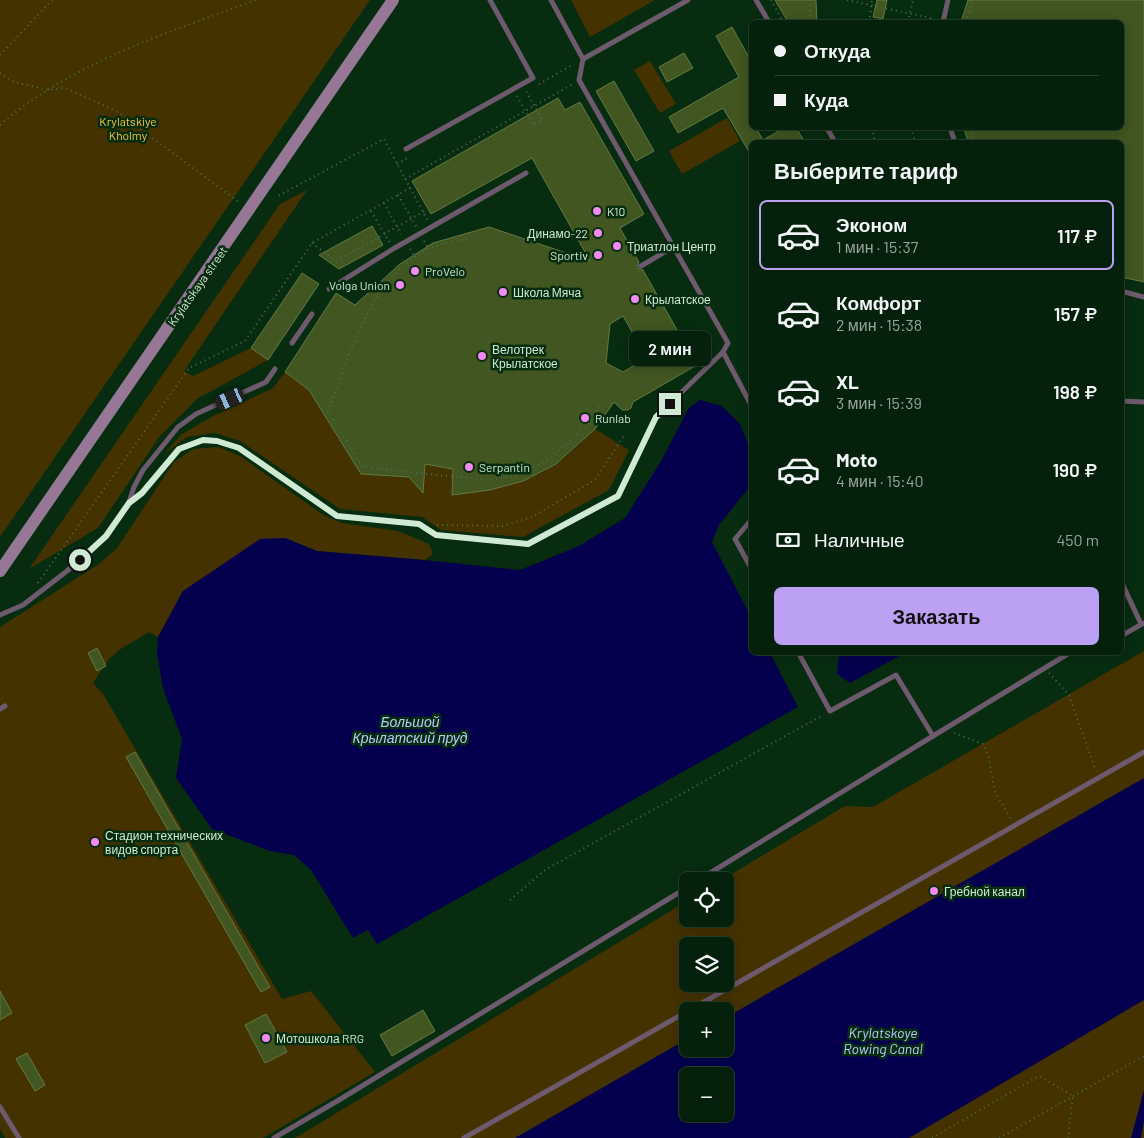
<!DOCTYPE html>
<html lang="ru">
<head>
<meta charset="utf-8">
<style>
	body { margin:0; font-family:Barlow,sans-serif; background:#0e2915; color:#f1f3f6; height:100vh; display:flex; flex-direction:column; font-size:19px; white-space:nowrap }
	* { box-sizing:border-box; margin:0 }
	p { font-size:16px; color:#97a39d }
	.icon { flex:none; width:28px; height:28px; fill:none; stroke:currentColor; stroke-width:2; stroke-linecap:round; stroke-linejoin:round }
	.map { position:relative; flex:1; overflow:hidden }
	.sheet { position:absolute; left:749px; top:140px; width:375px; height:515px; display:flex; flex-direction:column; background:#05210c; border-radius:8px; box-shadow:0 2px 12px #0003,0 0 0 1px #263e2d }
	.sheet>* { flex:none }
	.banner { position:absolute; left:749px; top:20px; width:375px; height:110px; border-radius:8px; box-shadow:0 2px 12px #0003,0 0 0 1px #263e2d; display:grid; align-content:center; height:110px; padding:0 25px; background:#05210c }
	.tools { position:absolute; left:679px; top:872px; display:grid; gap:10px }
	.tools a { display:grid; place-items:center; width:55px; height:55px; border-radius:8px; background:#05210c; box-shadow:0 2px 12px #0003,0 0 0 1px #263e2d; font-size:25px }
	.end { position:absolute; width:22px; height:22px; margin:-11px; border:6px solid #d0e9d2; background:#111; box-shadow:0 0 0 2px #111 }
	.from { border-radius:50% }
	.bubble { position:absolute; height:35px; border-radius:8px; background:#05210c; box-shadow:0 2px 12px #0003,0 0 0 1px #263e2d; font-size:16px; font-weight:600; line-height:35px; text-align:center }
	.car { position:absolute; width:15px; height:30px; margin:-15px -8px; border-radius:6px; box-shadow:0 0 4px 1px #0007; background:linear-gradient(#222 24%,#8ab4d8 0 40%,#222 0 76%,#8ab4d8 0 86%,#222 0) }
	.banner b { display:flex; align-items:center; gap:18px; height:48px; font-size:19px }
	.banner b+b { border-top:1px solid #263e2d }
	.banner i { width:12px; height:12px; background:#f1f3f6 }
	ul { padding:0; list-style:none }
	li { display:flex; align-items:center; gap:15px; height:70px; margin:0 10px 8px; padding:0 15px; border:2px solid transparent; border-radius:8px }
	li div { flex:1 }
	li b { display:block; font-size:19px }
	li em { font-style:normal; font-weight:600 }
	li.selected { border-color:#bca0f2 }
	li>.icon { width:45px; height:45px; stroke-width:1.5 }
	h2 { padding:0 25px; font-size:22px; line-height:60px }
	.pay { display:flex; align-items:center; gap:12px; height:55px; padding:0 25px; font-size:19px }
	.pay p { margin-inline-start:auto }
	.button { display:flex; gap:10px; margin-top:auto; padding:10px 25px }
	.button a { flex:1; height:58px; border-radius:8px; background:#bca0f2; color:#111; font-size:20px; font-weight:600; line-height:58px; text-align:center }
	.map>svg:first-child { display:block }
	.green { fill:#443200; fill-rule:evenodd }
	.water { fill:#04004e; fill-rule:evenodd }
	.building { fill:#415620; stroke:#637a44; fill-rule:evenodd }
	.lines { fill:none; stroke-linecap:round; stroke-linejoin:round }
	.path { stroke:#4d6e54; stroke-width:2; stroke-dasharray:1 4; stroke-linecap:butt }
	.lane { stroke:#6d5a6c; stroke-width:5 }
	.secondary { stroke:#967795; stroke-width:12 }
	.route { stroke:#d0e9d2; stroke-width:6 }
	.poi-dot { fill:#f38af2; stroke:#072c10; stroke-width:2 }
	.labels { text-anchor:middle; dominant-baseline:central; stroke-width:5; stroke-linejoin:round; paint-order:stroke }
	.park-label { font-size:12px; fill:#f7c53c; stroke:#072c10 }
	.poi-label { font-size:12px; fill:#d0e9d2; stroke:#072c10; text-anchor:start }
	.street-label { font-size:12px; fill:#d0e9d2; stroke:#072c10 }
	.water-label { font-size:14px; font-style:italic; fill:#b5caff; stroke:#072c10 }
</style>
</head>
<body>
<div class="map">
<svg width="1144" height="1138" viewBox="0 0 1144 1138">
	<rect width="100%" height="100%" fill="#072c10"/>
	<g class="green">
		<path d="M0,0h370l-370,537z"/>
		<path d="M571,0h84l-65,37z"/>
		<path d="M650,61l26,43 -16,9 -26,-43z"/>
		<path d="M727,118l13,23 -58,33 -13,-23z"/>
		<path d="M307,190l-123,181 9,5 58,-28 17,12 -71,39 -37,37 -62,92 -69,41 251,-365z"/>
		<path d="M285,372l24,18 52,84 48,3 13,15 3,-28 28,5 -1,26c38,-5 69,-10 102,-30 15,-9 28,-24 41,-36l34,21 -20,40 -86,47 -82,-7 -19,-13 -82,-8 -100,-68 -25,-8 -28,4 -23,17 18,-20 29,-17 62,-29z"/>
		<path d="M218,447l22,9 85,60 17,7 56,8 31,13 4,10 -9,6 -107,-9 -32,-13 -102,53 -25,46 -9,-5 -30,18 -10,9 -16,24 10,11 179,305 29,-8 64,81 -112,66h-258l-5,-9v-502l99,-63 18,-16 57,-86 19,-13z"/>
		<path d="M1144,651v487h-849l392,-237 1,18h37v-38h-5l125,-75 28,1zM688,946h37v38h-37zM688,1011h37v38h-37zM688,1076h37v38h-37z"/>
	</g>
	<g class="water">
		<path d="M700,400l22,6 18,18 11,27v34l-32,40 -7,17 39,75v35l19,1 28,54 -421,237 -9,-14 -15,8 -42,-68 -17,-15 -24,-4 -58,-22 -36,-51 6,-39 -19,-51 -6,-34 1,-17 25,-46 77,-52 25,-1 32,13 107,9 96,10 59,-24 46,-28 35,-55 29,-55z"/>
		<path d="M841,653v-1l64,1 -55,30 -13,-9 2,-19z"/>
		<path d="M1144,778v222l-235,138h-394l172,-99 1,10h37v-31zM688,1076h37v38h-37z"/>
		<path d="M1144,1090v31l-3,17h-10z"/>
	</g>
	<g class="building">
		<path d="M775,0h41l1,22h-29z"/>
		<path d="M877,0h10l-4,19 -10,-2z"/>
		<path d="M968,0h176v282l-23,-5v-135h-153l-4,-14h157v-106h-160z"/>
		<path d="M732,27l19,34v67h5l7,12 21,-12h12l9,14h-54v13l-28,-47 -45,25 -9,-16 70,-40 -23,-41z"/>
		<path d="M684,53l9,15 -26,14 -8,-15z"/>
		<path d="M614,81l40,70 -18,10 -40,-70z"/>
		<path d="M558,98l7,12 15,-8 64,112 -24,14 19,34 -2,6 6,2 54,95 -64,37 -2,6 -3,2h-6l-8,-8 -19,27 -39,35 -33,17 -33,9 -38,5 1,-26 -28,-5 -2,29 -14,-16 -48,-3 -52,-84 -24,-18 51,-79 19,12 45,-41 33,-21 56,-16 101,34 -58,-103 -101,56 -19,-33zM623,316l24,42 -24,14 -17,-9 4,-39z"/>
		<path d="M372,226l11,19 -44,24 -20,-14z"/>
		<path d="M302,273l17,11 -51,76 -17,-12z"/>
		<path d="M97,648l9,18 -9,5 -9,-18z"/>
		<path d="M135,752l135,235 -9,5 -135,-235z"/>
		<path d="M0,991l12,22 -12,7z"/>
		<path d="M423,1010l12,21 -43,25 -12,-21z"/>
		<path d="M266,1014l21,38 -22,11 -20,-38z"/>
		<path d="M27,1053l18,32 -10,6 -19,-32z"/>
	</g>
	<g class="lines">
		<g class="path">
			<path d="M771,0l12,22"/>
			<path d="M810,0v22"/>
			<path d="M847,0l88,19"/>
			<path d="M869,22l3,-22"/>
			<path d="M908,22l5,-22"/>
			<path d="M965,22l8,-22"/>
			<path d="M0,55l52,-55"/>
			<path d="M0,73l14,9 36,8 15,-2 51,23 123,91"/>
			<path d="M539,84l35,-20"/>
			<path d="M517,96l16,29 9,-5 -16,-29"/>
			<path d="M0,125c73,-63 167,-92 256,-125"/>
			<path d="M872,128l3,14"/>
			<path d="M911,128l4,14"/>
			<path d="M963,142l10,-4 -3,-10"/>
			<path d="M397,164l11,-6"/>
			<path d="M405,179l168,-95"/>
			<path d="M410,188l18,33"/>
			<path d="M398,195l19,33"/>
			<path d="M384,203l17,31"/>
			<path d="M371,211l19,32"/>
			<path d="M467,239c-12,2 -25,4 -37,9 -61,30 -79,105 -102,163l35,56 124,13 32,-5 32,-17 38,-35 12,-19"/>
			<path d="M424,241l5,8"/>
			<path d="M312,243l24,18 89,-50"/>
			<path d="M410,249l5,9"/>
			<path d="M437,525l65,1 30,-9 63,-37 30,-46"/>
			<path d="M38,583l151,-215 56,-27 67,-98 98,-55 -26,-49 -108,58"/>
			<path d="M1049,673l20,22 27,76"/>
			<path d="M954,733l29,11 6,14 6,34 16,27"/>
			<path d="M510,900l35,-30 278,-155"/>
			<path d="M932,1138l107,-62 34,20 -5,42"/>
			<path d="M999,1138l145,-82"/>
		</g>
		<g class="lane">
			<path d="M756,0l13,22"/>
			<path d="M943,22l5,-22"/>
			<path d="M583,59l105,-59"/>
			<path d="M827,128l8,14"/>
			<path d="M950,128l5,14"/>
			<path d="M406,149l127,-71 -43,-78"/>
			<path d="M641,266l32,-19"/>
			<path d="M329,289l64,-40 133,-76"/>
			<path d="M1121,291l23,6"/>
			<path d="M292,343l20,-29"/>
			<path d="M723,352l28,53"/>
			<path d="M1121,367v13"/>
			<path d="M1121,401l23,1"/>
			<path d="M129,502l5,-15 9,-17 35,-43 18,-13 70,-32 9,-13"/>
			<path d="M751,520l-16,19 16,29"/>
			<path d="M1121,581l20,43"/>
			<path d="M0,615l23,-10 44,-34 40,-35 22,-33 13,-10 37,-44 24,-9 14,1 22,7 98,68 82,8 17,11 92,9 90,-48 38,-79 67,-65 5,-9 -149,-263 4,-21 -32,-59"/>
			<path d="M1121,636l23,-13"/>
			<path d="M798,652l32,59 66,-36 37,61 138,-84"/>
			<path d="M0,709l5,-3"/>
			<path d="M697,881l236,-145"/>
			<path d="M688,1011l456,-259"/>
			<path d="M0,1107l19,31"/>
			<path d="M274,1138l65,-38 349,-213"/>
			<path d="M464,1138l224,-127"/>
		</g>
		<path class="secondary" d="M0,571l393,-571"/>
	</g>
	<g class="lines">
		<path class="route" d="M80,560l26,-24 23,-33 13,-10 37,-44 24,-9 14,1 22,7 98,68 82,8 17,11 92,9 90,-48 38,-79 14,-13"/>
	</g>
	<g class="poi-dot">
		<circle cx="597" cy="211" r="5"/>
		<circle cx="598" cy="233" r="5"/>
		<circle cx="617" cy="246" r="5"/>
		<circle cx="598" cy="255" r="5"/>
		<circle cx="415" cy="271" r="5"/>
		<circle cx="400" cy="285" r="5"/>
		<circle cx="503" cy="292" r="5"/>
		<circle cx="635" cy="299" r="5"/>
		<circle cx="482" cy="356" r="5"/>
		<circle cx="585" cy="418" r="5"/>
		<circle cx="469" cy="467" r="5"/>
		<circle cx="95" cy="842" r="5"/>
		<circle cx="934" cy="891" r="5"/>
		<circle cx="266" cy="1038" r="5"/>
	</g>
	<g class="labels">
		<g class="park-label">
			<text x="128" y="121">Krylatskiye<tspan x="128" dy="14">Kholmy</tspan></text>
		</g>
		<g class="poi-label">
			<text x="607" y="211">K10</text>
			<text x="588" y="233" text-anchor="end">Динамо-22</text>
			<text x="627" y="246">Триатлон Центр</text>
			<text x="588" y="255" text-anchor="end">Sportiv</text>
			<text x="425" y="271">ProVelo</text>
			<text x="390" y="285" text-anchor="end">Volga Union</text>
			<text x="513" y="292">Школа Мяча</text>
			<text x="645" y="299">Крылатское</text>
			<text x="492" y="349">Велотрек<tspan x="492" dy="14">Крылатское</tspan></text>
			<text x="595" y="418">Runlab</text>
			<text x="479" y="467">Serpantin</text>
			<text x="105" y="835">Стадион технических<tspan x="105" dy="14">видов спорта</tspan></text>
			<text x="944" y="891">Гребной канал</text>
			<text x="276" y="1038">Мотошкола RRG</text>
		</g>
		<g class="street-label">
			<text transform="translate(197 286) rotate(-55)">Krylatskaya street</text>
		</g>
		<g class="water-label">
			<text x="410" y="721">Большой<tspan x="410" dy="16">Крылатский пруд</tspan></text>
			<text x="883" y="1032">Krylatskoye<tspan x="883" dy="16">Rowing Canal</tspan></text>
		</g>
	</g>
</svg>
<div class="tools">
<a><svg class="icon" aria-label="locate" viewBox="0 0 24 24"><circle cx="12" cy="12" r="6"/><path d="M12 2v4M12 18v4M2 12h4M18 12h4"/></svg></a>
<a><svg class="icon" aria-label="layers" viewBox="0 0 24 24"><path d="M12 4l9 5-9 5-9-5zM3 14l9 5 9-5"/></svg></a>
<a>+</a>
<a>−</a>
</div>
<i class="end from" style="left:80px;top:560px"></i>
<i class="end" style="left:670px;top:404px"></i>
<div class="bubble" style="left:629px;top:331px;width:82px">2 мин</div>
<i class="car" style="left:230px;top:399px;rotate:246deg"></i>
<div class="banner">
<b><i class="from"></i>Откуда</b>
<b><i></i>Куда</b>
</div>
<section class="sheet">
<h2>Выберите тариф</h2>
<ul>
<li class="selected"><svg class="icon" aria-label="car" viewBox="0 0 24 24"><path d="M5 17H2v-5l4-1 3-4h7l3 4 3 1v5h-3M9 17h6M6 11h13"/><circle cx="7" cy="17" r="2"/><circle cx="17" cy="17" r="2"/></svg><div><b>Эконом</b><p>1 мин · 15:37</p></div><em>117 ₽</em></li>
<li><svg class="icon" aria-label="car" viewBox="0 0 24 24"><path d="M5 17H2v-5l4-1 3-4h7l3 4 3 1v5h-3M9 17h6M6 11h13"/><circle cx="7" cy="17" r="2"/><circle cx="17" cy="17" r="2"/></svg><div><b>Комфорт</b><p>2 мин · 15:38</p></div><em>157 ₽</em></li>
<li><svg class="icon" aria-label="car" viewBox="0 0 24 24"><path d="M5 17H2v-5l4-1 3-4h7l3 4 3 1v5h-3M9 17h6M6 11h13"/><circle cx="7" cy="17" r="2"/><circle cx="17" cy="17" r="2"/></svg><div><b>XL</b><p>3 мин · 15:39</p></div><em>198 ₽</em></li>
<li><svg class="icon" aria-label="car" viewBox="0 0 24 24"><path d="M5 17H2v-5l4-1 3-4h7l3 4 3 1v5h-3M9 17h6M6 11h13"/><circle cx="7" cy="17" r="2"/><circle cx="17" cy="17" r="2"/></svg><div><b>Moto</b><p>4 мин · 15:40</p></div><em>190 ₽</em></li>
</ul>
<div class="pay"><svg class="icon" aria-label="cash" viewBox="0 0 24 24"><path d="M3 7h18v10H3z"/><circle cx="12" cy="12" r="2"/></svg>Наличные<p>450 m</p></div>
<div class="button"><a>Заказать</a></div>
</section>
</div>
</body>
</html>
